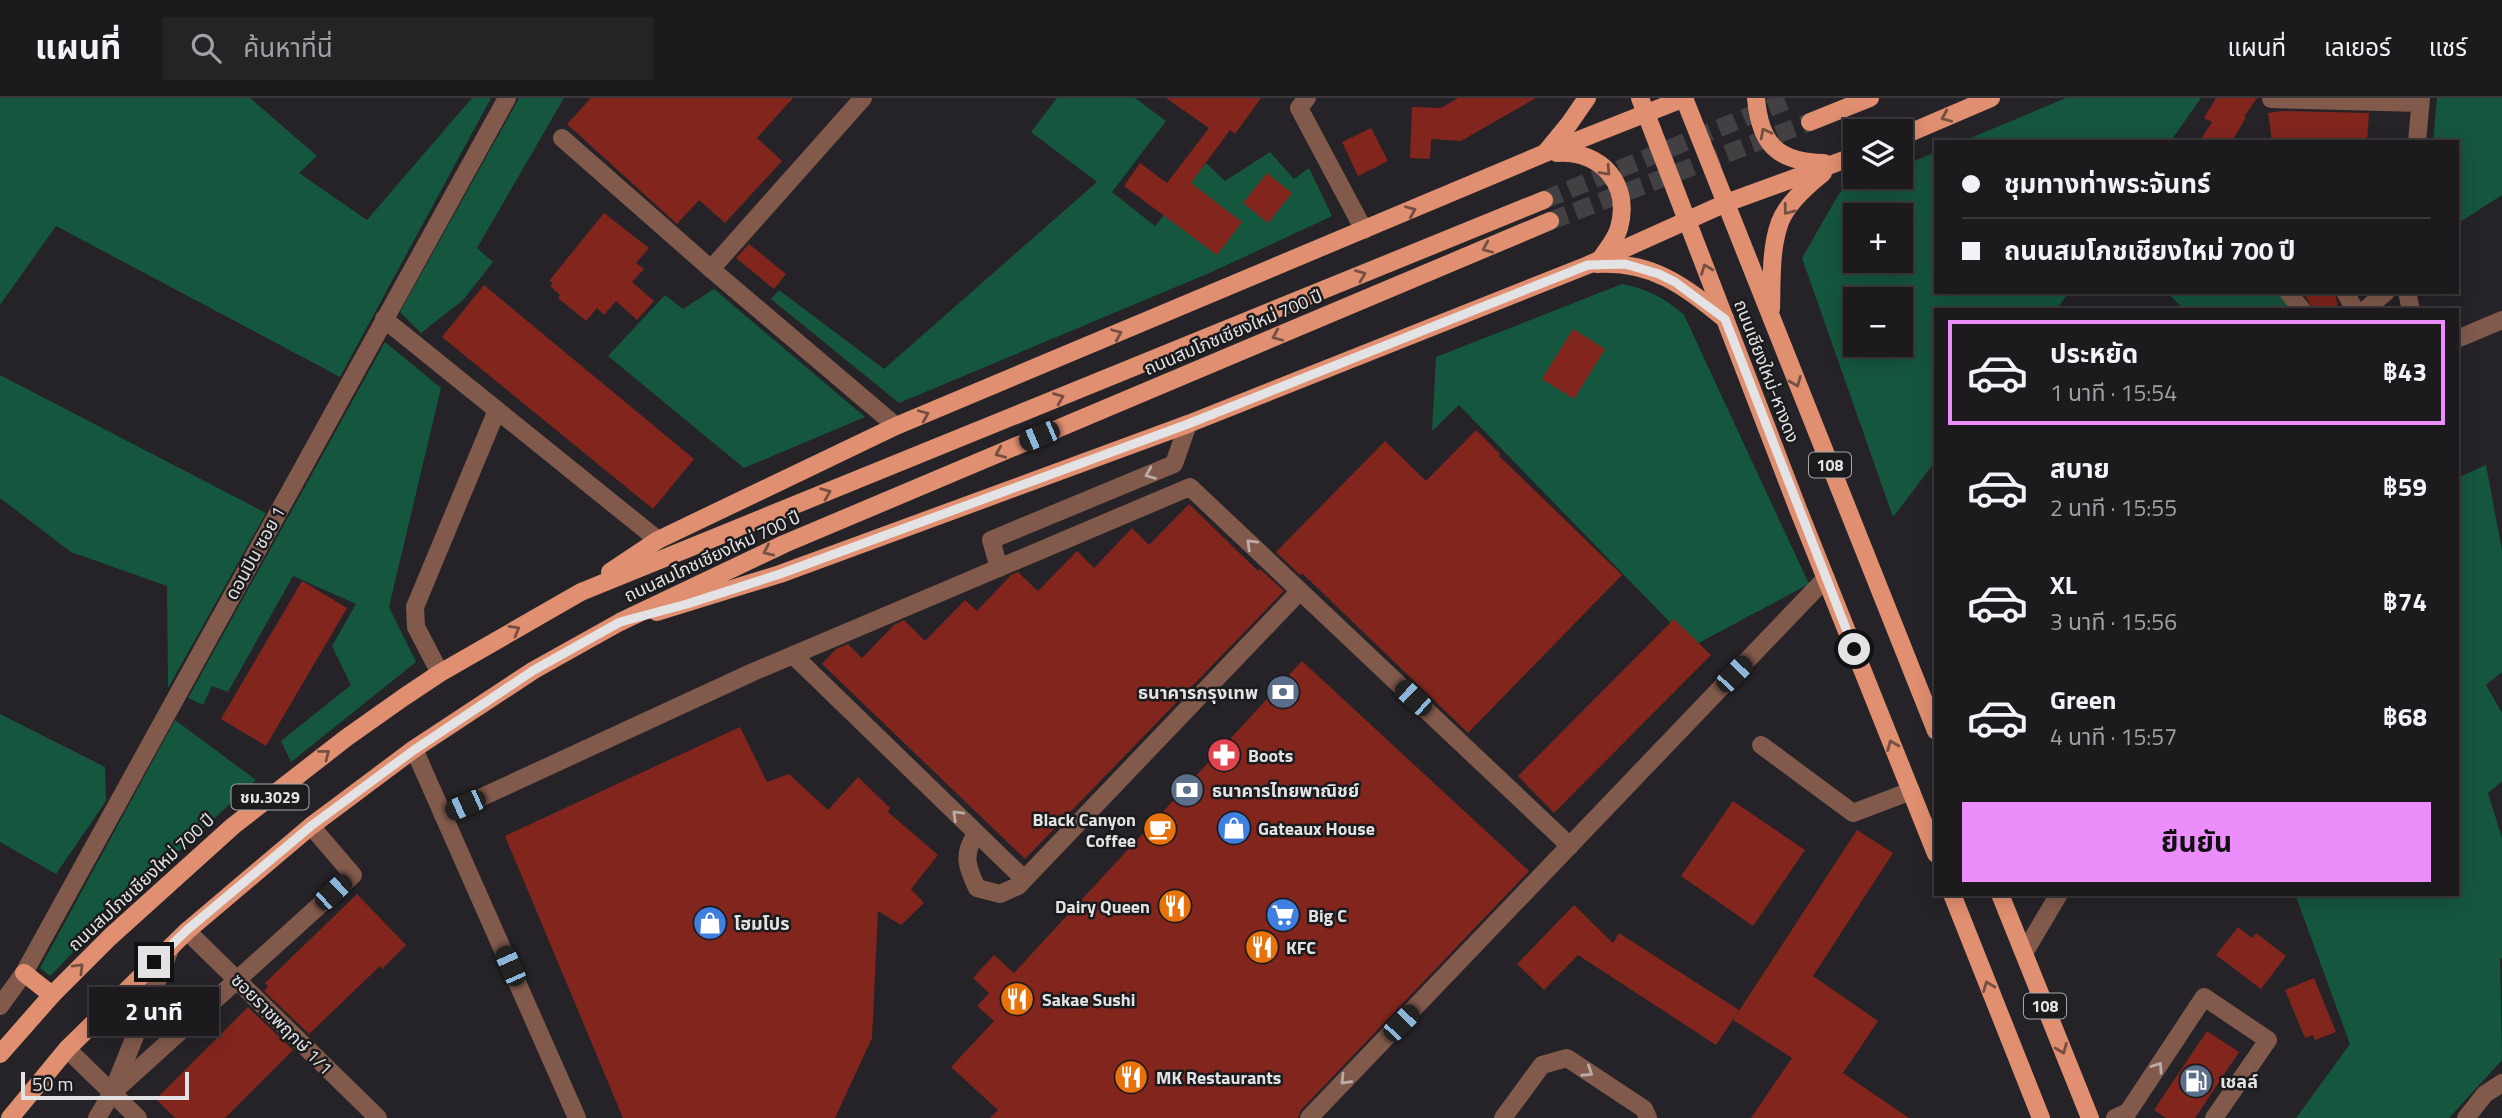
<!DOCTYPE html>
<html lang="th">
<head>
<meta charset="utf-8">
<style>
	body { margin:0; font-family:"Titillium Web","Noto Sans Thai",sans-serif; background:#252326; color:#f1f3f6; height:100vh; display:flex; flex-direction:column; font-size:26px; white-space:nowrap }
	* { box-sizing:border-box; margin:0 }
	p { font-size:23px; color:#a0a1a4 }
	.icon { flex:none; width:38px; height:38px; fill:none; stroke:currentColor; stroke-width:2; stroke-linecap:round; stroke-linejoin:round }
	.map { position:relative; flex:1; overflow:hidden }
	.details { position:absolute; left:1934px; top:210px; width:525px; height:588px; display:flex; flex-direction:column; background:#1c1a1d; border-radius:0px; box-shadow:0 4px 18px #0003,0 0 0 2px #3a383b }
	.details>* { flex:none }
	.guide { position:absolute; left:1934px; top:42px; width:525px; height:154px; border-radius:0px; box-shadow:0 4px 18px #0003,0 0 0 2px #3a383b; display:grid; align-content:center; height:154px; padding:0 28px; background:#1c1a1d }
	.buttons { position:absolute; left:1843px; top:21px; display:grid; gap:14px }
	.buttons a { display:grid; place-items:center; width:70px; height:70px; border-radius:0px; background:#1c1a1d; box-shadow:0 4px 18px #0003,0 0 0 2px #3a383b; font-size:35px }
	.scale { position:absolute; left:21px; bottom:18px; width:168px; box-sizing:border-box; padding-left:7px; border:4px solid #e3e2e4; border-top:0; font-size:19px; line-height:24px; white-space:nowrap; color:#e3e2e4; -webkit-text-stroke:5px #1b1a1d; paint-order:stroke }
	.end { position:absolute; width:32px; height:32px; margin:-16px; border:9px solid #e3e2e4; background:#111; box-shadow:0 0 0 4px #111 }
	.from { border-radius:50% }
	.bubble { position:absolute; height:49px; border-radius:0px; background:#1c1a1d; box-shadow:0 4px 18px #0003,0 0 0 2px #3a383b; font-size:23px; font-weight:700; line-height:49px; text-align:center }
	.car { position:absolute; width:21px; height:42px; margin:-21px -10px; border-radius:9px; box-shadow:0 0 5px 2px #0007; background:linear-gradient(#222 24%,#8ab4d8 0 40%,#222 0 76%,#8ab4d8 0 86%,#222 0) }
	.guide b { display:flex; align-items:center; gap:24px; height:66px; font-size:26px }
	.guide b+b { border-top:2px solid #3a383b }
	.guide i { width:18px; height:18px; background:#f1f3f6 }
	ul { padding:12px 0 0; list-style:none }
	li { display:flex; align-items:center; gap:21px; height:105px; margin:0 14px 10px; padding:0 14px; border:4px solid transparent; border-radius:0px }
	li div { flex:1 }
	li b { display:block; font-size:26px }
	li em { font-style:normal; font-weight:700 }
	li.on { border-color:#eb8dfb }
	li>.icon { width:63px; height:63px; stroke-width:1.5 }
	.primary-button { display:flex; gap:14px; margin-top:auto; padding:14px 28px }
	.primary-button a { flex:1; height:80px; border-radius:0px; background:#eb8dfb; color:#111; font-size:28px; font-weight:700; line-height:80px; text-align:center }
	header { display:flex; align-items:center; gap:42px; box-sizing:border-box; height:98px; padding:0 35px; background:#1c1a1d; border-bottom:2px solid #3a383b }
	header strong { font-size:33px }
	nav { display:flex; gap:38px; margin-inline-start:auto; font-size:24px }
	.search { width:490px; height:63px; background:#252326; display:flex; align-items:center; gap:18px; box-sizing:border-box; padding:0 24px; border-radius:0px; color:#a0a1a4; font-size:26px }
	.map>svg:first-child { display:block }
	.green { fill:#15563e; fill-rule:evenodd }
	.building { fill:#81251d }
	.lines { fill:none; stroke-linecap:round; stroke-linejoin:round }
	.major-tunnel { stroke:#424043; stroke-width:18; stroke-dasharray:18 9; stroke-linecap:butt }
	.minor { stroke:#825a4c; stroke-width:18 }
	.major { stroke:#e08f70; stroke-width:18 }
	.oneway { stroke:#744f42 }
	.oneway2 { stroke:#bcaca7 }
	.route { stroke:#e3e2e4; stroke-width:9 }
	.labels { text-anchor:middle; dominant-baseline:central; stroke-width:5; stroke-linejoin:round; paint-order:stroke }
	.shield { fill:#1b1a1d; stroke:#a7a6a8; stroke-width:2 }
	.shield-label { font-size:16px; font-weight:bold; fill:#e3e2e4 }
	.street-label { font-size:18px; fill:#e3e2e4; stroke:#1b1a1d }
	.poi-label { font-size:18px; font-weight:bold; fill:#e3e2e4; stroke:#1b1a1d; text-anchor:start }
</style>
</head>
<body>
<header>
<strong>แผนที่</strong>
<div class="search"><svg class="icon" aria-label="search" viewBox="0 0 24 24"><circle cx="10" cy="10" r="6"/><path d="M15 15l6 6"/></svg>ค้นหาที่นี่</div>
<nav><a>แผนที่</a><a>เลเยอร์</a><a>แชร์</a></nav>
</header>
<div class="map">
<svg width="2502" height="1020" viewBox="0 0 2502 1020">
	<rect width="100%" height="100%" fill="#252327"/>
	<g class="green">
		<path d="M0,0h250l67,58 -18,17 68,47 105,-122h19l-151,279 -284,-151 -56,79z"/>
		<path d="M519,0h45l-87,150 16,14 -30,38 -42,33 -21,-21z"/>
		<path d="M1057,0h78l31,23 -54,71 43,34 51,-63 19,18 45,-29 24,27 15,-11 23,48 -118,55 -315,132 -128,-104 8,-9 105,79 213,-187 -66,-50z"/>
		<path d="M2066,0h135l-31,44h-209z"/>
		<path d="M2437,0h65v97l-45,29v-82h-24z"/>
		<path d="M1935,54l1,140h133l-13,18h-120l-1,152 -42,55 -91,-259 38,-66 36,-15h24l1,-10zM1855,117h45v46h-45zM1855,201h45v46h-45z"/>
		<path d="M1622,186c25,5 43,14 62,31l125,269 -116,62 -234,-241 -27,26 4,-74z"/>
		<path d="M714,191l151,128 -121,51 -136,-112 57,-61 18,14z"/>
		<path d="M2166,194h120l16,18h-117z"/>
		<path d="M385,244l56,46 -52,219 27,55 -125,100 -10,-21 70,-56 -19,-39 24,-42 -63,-28 -65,116 -16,-6 -9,19 -15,-7z"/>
		<path d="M0,277l266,138 -98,175 -1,-102 -96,-34 -71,-54z"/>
		<path d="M2486,367l16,86v121l-16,13 16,28v68l-14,12 14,45v120l-2,1 2,101 -53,58h-153l54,-74 -55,-150h162v-416z"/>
		<path d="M0,616l105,53 1,34 -50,73 -56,-32z"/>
		<path d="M175,622l81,60 -147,135 -59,61 -10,-8z"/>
	</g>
	<g class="building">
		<path d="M591,0h202l-36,40 25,23 -57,62 -26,-23 -22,24 -110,-100z"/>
		<path d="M1166,0h95l-26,36 -5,-4 -39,53 51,39 -25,33 -93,-69 16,-23 27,20 42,-55z"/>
		<path d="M1458,0h78l-75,43 -30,-2 -1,20 -20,-1 2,-51 29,1z"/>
		<path d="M2216,0h41l-13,19h2l-14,25h-33l13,-20 -8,-4z"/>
		<path d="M2282,13l87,2 -2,29h-95l-4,-29z"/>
		<path d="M1371,30l17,33 -30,15 -16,-34z"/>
		<path d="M1267,75l25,20 -24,30 -25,-20z"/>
		<path d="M604,115l45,35 -13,15 8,6 -12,13 22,19 -17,19 -21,-19 -12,14 -7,-7 -11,13 -28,-23 2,-3 -10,-9 3,-3 -4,-2z"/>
		<path d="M749,146l37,30 -12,15 -38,-31z"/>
		<path d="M484,187l210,174 -41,50 -211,-172z"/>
		<path d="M2303,194h31l4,12 -7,6h-18z"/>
		<path d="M1573,231l32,20 -31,50 -32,-20z"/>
		<path d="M1476,332l24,24 -1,2 123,119 -154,158 -165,-159 -3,1 -24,-23 109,-111 41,40z"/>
		<path d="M1189,406l69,67 2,-2 24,22 -259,268 -203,-195 14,-15 12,-5 14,14 32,-33 10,-5 21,21 40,-41 12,11 34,-36 7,-3 20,19 39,-40 17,17 38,-40 17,17z"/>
		<path d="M302,483l45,27 -81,138 -45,-27z"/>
		<path d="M1674,521l37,36 -157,158 -36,-37z"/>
		<path d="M1302,563l227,210 -228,239 -3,8h-308l8,-8 -47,-43 43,-46 -17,-15 12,-13 -16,-15 21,-23 20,18z"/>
		<path d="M740,629l27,55 22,-8 39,36 30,-33 32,31 -2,4 50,43 -27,34 13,14 -23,22 -23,-14 -6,127 -37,80h-212l-118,-282z"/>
		<path d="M1733,703l72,49 -52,76 -72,-50z"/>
		<path d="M1857,732l36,23 -80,123 65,45 -35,52 66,45h-158l41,-60 -59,-38z"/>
		<path d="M357,796l49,51 -24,24 -2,-3 -71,68 -45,-43 4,-5 -3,-3z"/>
		<path d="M1574,807l39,38 6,-10 120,77 -23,35 -138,-90 -34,35 -27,-26z"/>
		<path d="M2238,829l14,11 4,-5 30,23 -25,33 -45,-34z"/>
		<path d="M2314,880l22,54 -21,8 -2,-5 -8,3 -20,-48z"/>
		<path d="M248,909l45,43 -68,68h-50l-19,-19z"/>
		<path d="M2207,933l32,21 -44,66h-29l-12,-8z"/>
	</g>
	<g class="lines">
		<g class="major-tunnel">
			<path d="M1544,102l249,-102"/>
			<path d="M1550,123l260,-99"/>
		</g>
		<g class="minor">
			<path d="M1307,0l-8,10 65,122"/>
			<path d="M2271,1l149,4"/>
			<path d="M562,40l149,131 185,157"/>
			<path d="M2417,44l4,-44"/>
			<path d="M711,171l152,-171"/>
			<path d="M2288,194l14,18"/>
			<path d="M2345,194l10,18"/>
			<path d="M2407,194l4,18"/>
			<path d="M2365,212l21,-18"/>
			<path d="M384,221l274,221"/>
			<path d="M2457,241l45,-19"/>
			<path d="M999,470l-8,-28 183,-76 14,-40"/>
			<path d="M793,557l231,224"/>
			<path d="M440,575l-24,-46 -1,-20 82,-197"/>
			<path d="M1761,647l92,68 58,-22"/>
			<path d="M414,651l163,369"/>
			<path d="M443,717l310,-143 437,-185 380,359"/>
			<path d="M976,736c-14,21 -9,33 1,54l23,6 18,-8 282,-295"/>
			<path d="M187,833l191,187"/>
			<path d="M2024,855l35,-59"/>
			<path d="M0,908l24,-33 483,-875"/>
			<path d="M67,951l71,69"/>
			<path d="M112,995l241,-218 -42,-49"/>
			<path d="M97,1020l15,-25 59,-146"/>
			<path d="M1309,1020l517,-540"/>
			<path d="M1503,1020l39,-53 25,-7 77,51 4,9"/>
			<path d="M2115,1020l13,-6 76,-115 64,43 -54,78"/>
			<path d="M2466,1020l19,-24 17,-11"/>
		</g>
		<g class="major">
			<path d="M1640,0l158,411 138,345"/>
			<path d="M1684,0l252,633"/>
			<path d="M1756,0c4,46 21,64 68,65"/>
			<path d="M1810,24l60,-24"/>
			<path d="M1900,39l91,-39"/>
			<path d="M1546,54l23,-28 18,-26"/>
			<path d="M1557,55c45,-3 74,32 62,75 -3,11 -11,20 -17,29"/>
			<path d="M1597,166c56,-3 87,22 128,55"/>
			<path d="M1771,211c1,-28 -1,-60 9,-87 7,-19 28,-37 43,-49"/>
			<path d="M610,474l48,-32 238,-114 647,-272 142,-56"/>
			<path d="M657,514l123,-38 408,-150 400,-159 138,-62 129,-47"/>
			<path d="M1952,796l89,224"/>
			<path d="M2000,796l90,224"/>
			<path d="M24,875l28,22"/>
			<path d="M0,956l52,-59 58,-58 123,-111 113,-88 58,-41 36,-24 141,-81 963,-392"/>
			<path d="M10,1020l57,-69 120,-118 124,-105 103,-77 120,-79 86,-48 164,-78 766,-323"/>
		</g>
	</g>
	<defs><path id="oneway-chevron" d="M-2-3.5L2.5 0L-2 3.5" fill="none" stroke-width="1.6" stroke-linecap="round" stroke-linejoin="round" transform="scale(1.75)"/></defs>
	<g class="oneway">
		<use href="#oneway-chevron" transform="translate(1946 19) rotate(157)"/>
		<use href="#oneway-chevron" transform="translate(1765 35) rotate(-117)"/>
		<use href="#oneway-chevron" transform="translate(1606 73) rotate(47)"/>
		<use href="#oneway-chevron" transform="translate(1788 112) rotate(127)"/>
		<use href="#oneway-chevron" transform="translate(1411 113) rotate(-23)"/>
		<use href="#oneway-chevron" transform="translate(1487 150) rotate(157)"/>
		<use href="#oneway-chevron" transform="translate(1706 171) rotate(-111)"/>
		<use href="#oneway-chevron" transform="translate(1361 177) rotate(-22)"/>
		<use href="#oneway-chevron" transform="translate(1117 236) rotate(-23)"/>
		<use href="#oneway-chevron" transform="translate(1277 238) rotate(157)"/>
		<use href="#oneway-chevron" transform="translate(1796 284) rotate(68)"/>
		<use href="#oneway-chevron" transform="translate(1059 300) rotate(-22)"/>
		<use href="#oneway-chevron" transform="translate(924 317) rotate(-23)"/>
		<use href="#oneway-chevron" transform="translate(1000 355) rotate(157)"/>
		<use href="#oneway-chevron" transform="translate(826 395) rotate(-22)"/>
		<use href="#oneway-chevron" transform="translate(768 453) rotate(155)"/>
		<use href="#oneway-chevron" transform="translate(515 532) rotate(-30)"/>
		<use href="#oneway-chevron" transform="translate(1892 647) rotate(-112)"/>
		<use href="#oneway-chevron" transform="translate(325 656) rotate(-38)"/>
		<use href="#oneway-chevron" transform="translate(79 870) rotate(-45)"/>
		<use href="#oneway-chevron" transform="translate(1988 888) rotate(-112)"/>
		<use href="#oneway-chevron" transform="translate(2062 951) rotate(68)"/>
	</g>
	<g class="oneway2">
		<use href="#oneway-chevron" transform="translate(1150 376) rotate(158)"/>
		<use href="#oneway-chevron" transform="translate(1251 446) rotate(-136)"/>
		<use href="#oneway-chevron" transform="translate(957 717) rotate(-136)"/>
		<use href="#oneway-chevron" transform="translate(2158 969) rotate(-56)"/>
		<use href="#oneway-chevron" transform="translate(1588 974) rotate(33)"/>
		<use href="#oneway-chevron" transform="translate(1345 982) rotate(134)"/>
	</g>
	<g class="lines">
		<path class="route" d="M154,864l33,-32 124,-104 103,-76 120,-80 86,-48 67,-18 93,-30 408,-150 400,-159 37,-1 34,10 16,8 50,37 129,330"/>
	</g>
	<defs>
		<g id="bank-disc" transform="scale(1.75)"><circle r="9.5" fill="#5c6f8a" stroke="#1b1a1d"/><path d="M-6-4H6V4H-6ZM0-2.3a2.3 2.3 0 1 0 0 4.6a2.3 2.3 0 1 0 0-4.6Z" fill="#fff"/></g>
		<g id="pharmacy-disc" transform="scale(1.75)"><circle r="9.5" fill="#e0444e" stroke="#1b1a1d"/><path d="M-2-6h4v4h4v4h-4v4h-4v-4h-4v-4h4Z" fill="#fff"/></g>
		<g id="shop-disc" transform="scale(1.75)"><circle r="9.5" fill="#3f7fe0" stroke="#1b1a1d"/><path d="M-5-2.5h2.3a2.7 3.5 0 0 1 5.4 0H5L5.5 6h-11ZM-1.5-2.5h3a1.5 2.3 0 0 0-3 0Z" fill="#fff"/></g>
		<g id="cafe-disc" transform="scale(1.75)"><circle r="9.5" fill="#e8710a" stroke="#1b1a1d"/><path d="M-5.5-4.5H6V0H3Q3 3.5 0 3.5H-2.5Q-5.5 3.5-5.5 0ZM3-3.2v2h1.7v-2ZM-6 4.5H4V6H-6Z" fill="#fff"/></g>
		<g id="restaurant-disc" transform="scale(1.75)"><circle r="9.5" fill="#e8710a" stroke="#1b1a1d"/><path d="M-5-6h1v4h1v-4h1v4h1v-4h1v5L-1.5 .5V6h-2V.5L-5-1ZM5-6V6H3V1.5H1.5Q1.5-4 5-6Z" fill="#fff"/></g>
		<g id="supermarket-disc" transform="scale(1.75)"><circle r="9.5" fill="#3f7fe0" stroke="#1b1a1d"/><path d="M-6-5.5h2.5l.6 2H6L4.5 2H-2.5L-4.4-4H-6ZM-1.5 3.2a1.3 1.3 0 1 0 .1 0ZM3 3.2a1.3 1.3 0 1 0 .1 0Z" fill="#fff"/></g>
		<g id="fuel-disc" transform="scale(1.75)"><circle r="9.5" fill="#5c6f8a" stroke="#1b1a1d"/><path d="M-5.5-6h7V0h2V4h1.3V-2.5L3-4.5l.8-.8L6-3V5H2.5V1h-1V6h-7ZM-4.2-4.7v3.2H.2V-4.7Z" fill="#fff"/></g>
	</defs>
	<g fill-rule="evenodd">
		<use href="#bank-disc" x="1283" y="594"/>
		<use href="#pharmacy-disc" x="1224" y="657"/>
		<use href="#bank-disc" x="1187" y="692"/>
		<use href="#shop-disc" x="1234" y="730"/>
		<use href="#cafe-disc" x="1160" y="731"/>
		<use href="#restaurant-disc" x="1175" y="808"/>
		<use href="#supermarket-disc" x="1283" y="817"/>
		<use href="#shop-disc" x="710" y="825"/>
		<use href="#restaurant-disc" x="1262" y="849"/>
		<use href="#restaurant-disc" x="1017" y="901"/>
		<use href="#restaurant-disc" x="1131" y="979"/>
		<use href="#fuel-disc" x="2196" y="983"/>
	</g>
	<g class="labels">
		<g class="shield">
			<rect x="1809" y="354.5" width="42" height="25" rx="5"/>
			<rect x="231.5" y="686.5" width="77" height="25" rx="5"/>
			<rect x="2024" y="895.5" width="42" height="25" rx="5"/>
		</g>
		<g class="shield-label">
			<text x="1830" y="367">108</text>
			<text x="270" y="699">ชม.3029</text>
			<text x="2045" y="908">108</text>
		</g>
		<g class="street-label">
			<text transform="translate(1233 234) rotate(-23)">ถนนสมโภชเชียงใหม่ 700 ปี</text>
			<text transform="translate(1767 273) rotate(69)">ถนนเชียงใหม่-หางดง</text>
			<text transform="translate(255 455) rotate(-61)">ดอนปิน ซอย 1</text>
			<text transform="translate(712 458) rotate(-25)">ถนนสมโภชเชียงใหม่ 700 ปี</text>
			<text transform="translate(141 784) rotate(-43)">ถนนสมโภชเชียงใหม่ 700 ปี</text>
			<text transform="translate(282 926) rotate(45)">ซอยราชพฤกษ์ 1/1</text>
		</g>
		<g class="poi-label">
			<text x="1258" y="594" text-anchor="end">ธนาคารกรุงเทพ</text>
			<text x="1248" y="657">Boots</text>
			<text x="1212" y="692">ธนาคารไทยพาณิชย์</text>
			<text x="1136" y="721" text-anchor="end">Black Canyon<tspan x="1136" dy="21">Coffee</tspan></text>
			<text x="1258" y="730">Gateaux House</text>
			<text x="1150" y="808" text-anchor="end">Dairy Queen</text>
			<text x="1308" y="817">Big C</text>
			<text x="734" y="825">โฮมโปร</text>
			<text x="1286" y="849">KFC</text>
			<text x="1042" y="901">Sakae Sushi</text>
			<text x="1156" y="979">MK Restaurants</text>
			<text x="2220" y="983">เชลล์</text>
		</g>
	</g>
</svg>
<div class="buttons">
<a><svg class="icon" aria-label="layers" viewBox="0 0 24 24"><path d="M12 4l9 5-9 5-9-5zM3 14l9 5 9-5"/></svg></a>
<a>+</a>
<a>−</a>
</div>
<div class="scale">50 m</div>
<i class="end from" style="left:1854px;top:551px"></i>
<i class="end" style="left:154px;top:864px"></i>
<div class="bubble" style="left:89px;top:889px;width:130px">2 นาที</div>
<i class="car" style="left:1039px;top:338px;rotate:247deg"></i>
<i class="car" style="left:1734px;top:576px;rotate:44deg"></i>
<i class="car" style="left:1413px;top:600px;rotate:313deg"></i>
<i class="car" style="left:465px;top:707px;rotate:246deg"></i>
<i class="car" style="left:333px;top:794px;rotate:47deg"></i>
<i class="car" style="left:510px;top:868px;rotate:336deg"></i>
<i class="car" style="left:1401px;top:925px;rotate:44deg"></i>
<div class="guide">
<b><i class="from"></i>ชุมทางท่าพระจันทร์</b>
<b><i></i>ถนนสมโภชเชียงใหม่ 700 ปี</b>
</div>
<section class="details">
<ul>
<li class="on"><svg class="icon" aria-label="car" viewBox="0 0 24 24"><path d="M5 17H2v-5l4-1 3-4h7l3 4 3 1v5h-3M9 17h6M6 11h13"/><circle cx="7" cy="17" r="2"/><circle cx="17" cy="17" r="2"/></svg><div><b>ประหยัด</b><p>1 นาที · 15:54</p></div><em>฿43</em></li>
<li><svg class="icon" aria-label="car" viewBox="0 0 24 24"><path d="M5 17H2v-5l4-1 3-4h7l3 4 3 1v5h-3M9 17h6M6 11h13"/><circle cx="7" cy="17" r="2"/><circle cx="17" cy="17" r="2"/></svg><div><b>สบาย</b><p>2 นาที · 15:55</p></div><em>฿59</em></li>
<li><svg class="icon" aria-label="car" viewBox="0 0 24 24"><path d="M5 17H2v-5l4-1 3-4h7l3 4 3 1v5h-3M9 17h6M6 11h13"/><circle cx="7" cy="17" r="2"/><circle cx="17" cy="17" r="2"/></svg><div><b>XL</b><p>3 นาที · 15:56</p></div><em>฿74</em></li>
<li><svg class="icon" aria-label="car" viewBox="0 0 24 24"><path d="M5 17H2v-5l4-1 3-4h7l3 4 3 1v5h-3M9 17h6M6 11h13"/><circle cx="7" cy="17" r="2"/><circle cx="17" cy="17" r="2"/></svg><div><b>Green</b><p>4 นาที · 15:57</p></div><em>฿68</em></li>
</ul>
<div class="primary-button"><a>ยืนยัน</a></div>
</section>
</div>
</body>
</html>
